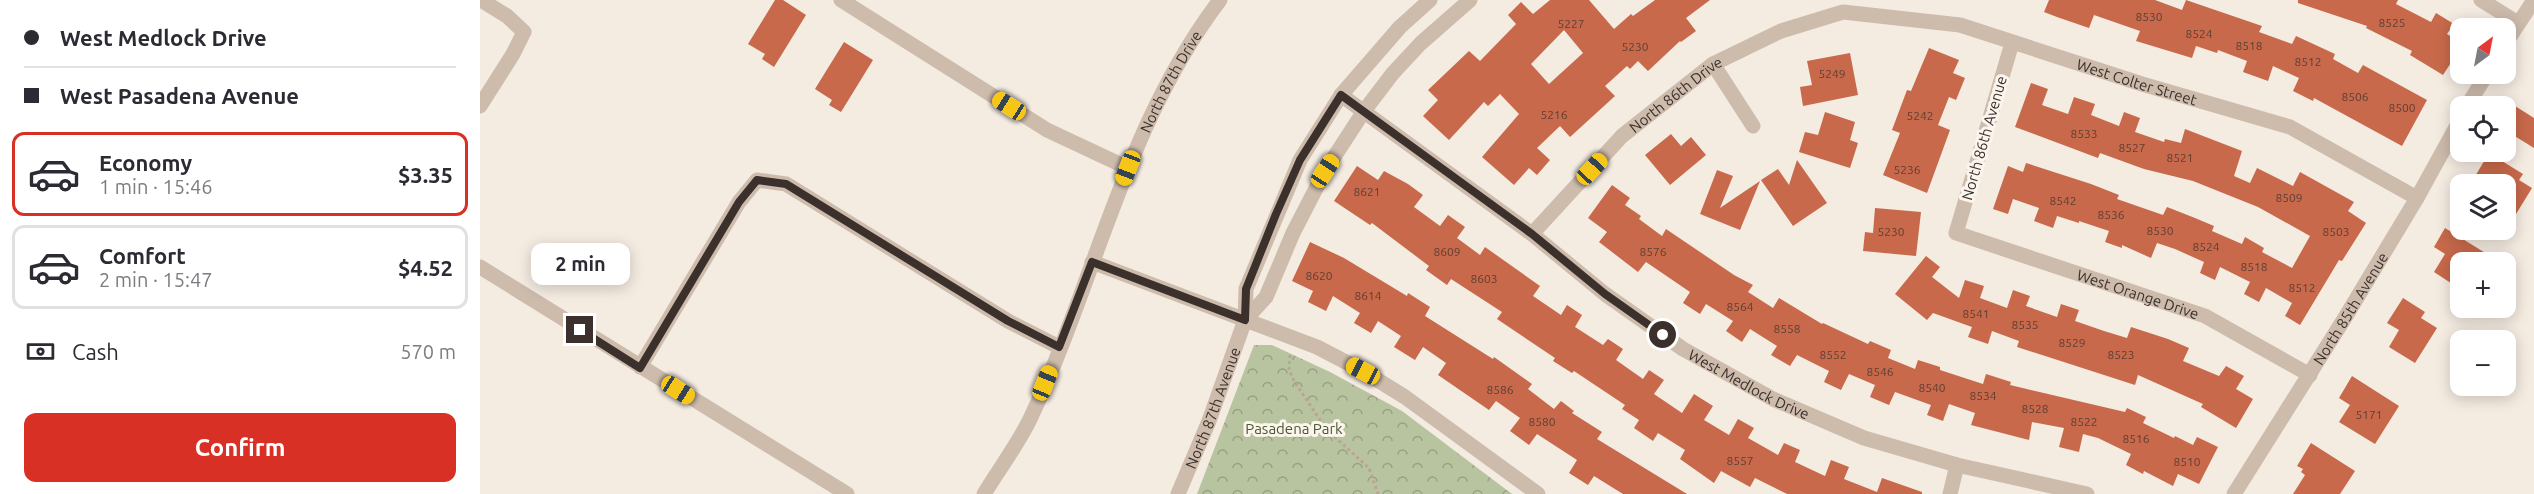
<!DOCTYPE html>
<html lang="en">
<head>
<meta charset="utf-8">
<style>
	body { margin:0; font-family:Ubuntu,sans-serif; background:#f2f2f3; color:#2b2b33; height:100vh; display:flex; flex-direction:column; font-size:22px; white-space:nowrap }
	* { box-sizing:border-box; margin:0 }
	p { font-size:20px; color:#7c7c81 }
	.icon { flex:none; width:33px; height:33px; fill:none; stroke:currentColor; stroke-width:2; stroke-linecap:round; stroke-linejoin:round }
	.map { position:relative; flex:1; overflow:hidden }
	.details { display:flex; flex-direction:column; background:#fff; width:480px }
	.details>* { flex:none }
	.hud { display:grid; align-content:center; height:132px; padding:0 24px; background:#fff }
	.needle { width:39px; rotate:32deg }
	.buttons { position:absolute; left:1970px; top:18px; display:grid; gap:12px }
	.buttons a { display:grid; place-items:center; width:66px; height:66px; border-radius:12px; background:#fff; box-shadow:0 3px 15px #0003; font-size:30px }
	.end { position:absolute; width:27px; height:27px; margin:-14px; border:8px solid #3b302b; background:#fff; box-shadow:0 0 0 3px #fff }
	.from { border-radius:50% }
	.bubble { position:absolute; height:42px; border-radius:12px; background:#fff; box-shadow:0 3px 15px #0003; font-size:20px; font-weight:700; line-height:42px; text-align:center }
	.car { position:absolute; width:18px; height:36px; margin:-18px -9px; border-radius:8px; box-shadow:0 0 4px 2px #0007; background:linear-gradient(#f5c518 24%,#345 0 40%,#f5c518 0 76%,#345 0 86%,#f5c518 0) }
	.hud b { display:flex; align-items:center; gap:21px; height:57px; font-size:22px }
	.hud b+b { border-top:2px solid #e1e1e2 }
	.hud i { width:15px; height:15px; background:#2b2b33 }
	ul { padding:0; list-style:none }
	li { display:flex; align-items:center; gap:18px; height:84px; margin:0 12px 9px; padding:0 12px; border:3px solid #e1e1e2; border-radius:12px }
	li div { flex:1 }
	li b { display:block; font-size:22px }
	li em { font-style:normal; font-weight:700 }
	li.current { border-color:#d93025 }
	li>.icon { width:54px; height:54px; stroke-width:1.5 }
	.pay { display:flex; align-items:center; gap:15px; height:66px; padding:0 24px; font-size:22px }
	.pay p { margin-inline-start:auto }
	.cta { display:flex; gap:12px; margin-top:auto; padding:12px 24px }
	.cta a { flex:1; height:69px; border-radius:12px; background:#d93025; color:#fff; font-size:24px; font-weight:700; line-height:69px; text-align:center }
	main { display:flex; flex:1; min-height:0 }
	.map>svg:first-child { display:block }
	.park { fill:url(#park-crowns) }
	.building { fill:#c8694b; fill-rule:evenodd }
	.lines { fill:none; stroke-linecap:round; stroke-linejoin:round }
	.path { stroke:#b9a596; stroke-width:3; stroke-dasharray:3 3; stroke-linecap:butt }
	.minor { stroke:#cdbbac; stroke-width:15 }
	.tertiary { stroke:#cdbbac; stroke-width:15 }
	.route { stroke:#3b302b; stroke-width:8 }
	.labels { text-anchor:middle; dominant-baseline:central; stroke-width:6; stroke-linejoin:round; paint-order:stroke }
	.number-label { font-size:12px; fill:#5e3e33 }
	.street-label { font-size:15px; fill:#3b302b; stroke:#fbf5ee }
	.park-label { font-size:15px; fill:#4a5a2e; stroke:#fbf5ee }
</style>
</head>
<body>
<main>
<section class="details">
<div class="hud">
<b><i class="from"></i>West Medlock Drive</b>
<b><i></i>West Pasadena Avenue</b>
</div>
<ul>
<li class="current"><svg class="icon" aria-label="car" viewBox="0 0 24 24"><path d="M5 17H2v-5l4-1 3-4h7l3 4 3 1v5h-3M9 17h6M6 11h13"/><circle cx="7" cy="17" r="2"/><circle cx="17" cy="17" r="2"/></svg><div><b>Economy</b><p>1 min · 15:46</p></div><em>$3.35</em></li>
<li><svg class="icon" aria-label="car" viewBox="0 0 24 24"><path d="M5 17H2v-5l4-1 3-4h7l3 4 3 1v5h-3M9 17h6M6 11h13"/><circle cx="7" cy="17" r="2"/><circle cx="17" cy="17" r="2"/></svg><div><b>Comfort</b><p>2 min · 15:47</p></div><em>$4.52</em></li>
</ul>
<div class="pay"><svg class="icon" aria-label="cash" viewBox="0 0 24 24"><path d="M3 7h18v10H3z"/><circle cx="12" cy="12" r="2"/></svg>Cash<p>570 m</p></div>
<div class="cta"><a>Confirm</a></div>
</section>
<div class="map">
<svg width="2054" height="494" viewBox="0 0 2054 494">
	<defs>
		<pattern id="park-crowns" width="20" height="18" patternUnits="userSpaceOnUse" patternTransform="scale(1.5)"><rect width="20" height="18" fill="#b8c4a0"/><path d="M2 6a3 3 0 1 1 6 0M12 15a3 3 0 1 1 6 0" fill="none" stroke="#97a083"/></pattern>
	</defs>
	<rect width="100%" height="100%" fill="#f4ebe1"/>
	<path class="park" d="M774,345h18l58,27 72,39 110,83h-315z"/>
	<g class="building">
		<path d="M295,0h8l23,15 -32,52 -12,-8 3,-5 -17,-10z"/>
		<path d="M1070,0h39l25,29 17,-15 2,2 22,-16h55l-24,18 10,13 -15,11 -1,-1 -32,30 -10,-10 -8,8 -3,-3 -22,20 10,10 -45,41 -10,-11 -23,22 13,12 -13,15 -8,-7 -15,17 -32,-28 37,-43 -19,-20 -12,12 -4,-4 -35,38 -26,-24 15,-16 -10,-10 41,-39 11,10 36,-37 -8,-9 13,-13 12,12zM1084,30l19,23 -34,31 -18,-20z"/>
		<path d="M1569,0h106l27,10 4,-10 76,26 -3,6 33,12 4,-8 39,18 -2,5 25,14 5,-8 64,35 -25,46 -88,-48 -1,3 -20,-10 6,-13 -26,-12 -5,15 -25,-9 4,-11 -29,-11 -1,3 -21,-7 -4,12 -56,-17 4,-10 -46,-16 -5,13 -32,-11 -13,-5z"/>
		<path d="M1818,0h100l-2,4 35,18 5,-9 18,11 -7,10 13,8v7l-17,26 -33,-20 2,-4 -46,-23 1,-2 -69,-23z"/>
		<path d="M364,42l29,18 -32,52 -12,-7 3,-5 -17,-11z"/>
		<path d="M1449,48l30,12 -6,13 12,5 -9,22 -7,-3 -11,28 12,5 -23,63 -44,-18 17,-42 -8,-3 15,-40 4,1z"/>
		<path d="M1370,53l8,42 -55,11 -3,-19 12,-2 -5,-24z"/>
		<path d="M1551,83l17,6 -6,16 26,9 6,-17 21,7 -4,11 28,11 5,-14 16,6 -5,14 29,10 1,-3 16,4 4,-14 57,22 -8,25 16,7 7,-15 36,18 7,-14 54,30 -6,9 18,12 -24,38 -3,-1 -39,65 -15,-9 7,-13 -26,-15 -7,14 -15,-8 6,-12 -30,-15 -5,13 -15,-7 4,-11 -29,-13 -18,-6 -6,15 -29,-13v3l-17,-6 4,-11 -30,-10v2l-22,-7 -4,12 -19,-7 5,-13 -26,-9 -5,15 -15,-5 15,-43 15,6 3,-9 65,21 28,11 -2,4 46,16 4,-8 28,11 19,8 -2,5 30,13 3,-7 19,11 -2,4 30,16 18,-32 -52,-29 -65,-26 -49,-12 -44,-16 -2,5 -83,-31z"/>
		<path d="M2035,106l19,12v30l-29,-18v-7z"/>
		<path d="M1345,112l30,10 -5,18 8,3 -8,25 -51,-16 6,-20 13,3z"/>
		<path d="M1191,134l10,12 10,-9 15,18 -36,30 -25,-30z"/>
		<path d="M2009,153l34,21 -4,6 13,8 -27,44v-48h-20l-11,-6z"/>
		<path d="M1317,160l30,43 -34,23 -32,-46 17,-11 11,16z"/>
		<path d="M877,166l21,14 6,-9 24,13 15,11 -9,12 26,19 8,-11 17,12 -8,11 23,17 5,-8 55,39 -7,10 28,19 6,-10 15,10 -7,12 28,18 5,-6 15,10 -7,11 27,19 6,-9 15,10 -10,14 28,19 12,-19 19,12 -9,14 25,15 9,-16 16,9 -6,10 30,17 6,-12 16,7 -5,12 30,14 6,-16 18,7 -5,12 33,13 5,-14 40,14v2h-135l-32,-16 -5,9 -29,-16 -7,12 -34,-24 5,-9 -27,-17 -5,8 -19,-13 5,-8 -17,-11 3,-4 -51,-34 -2,2 -19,-12 2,-3 -58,-39 5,-7 -51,-33 -4,6 -21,-15 3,-4 -57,-43 -2,2 -36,-24z"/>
		<path d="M1237,170l16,6 -13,32 40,-27 -20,49 -40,-16z"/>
		<path d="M1132,185l18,13 -5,7 16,11 -2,3 23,17 4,-7 68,46 19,10 -5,7 25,16 6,-10 43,26 1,-1 45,21 2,-3 21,9 -3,8 27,11 3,-9 22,7v3l43,14 3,-10 25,8 -1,3 115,27 2,-4 19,9 -3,6 31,15 1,-2 18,9 4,-8 21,10 -19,37 -21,-10 -5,12 -29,-15 -1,3 -17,-9 5,-11 -33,-16 -15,-4 -4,18 -20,-5 5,-19 -32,-6 -3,18 -58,-15 4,-12 -26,-9 -6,17 -16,-6 4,-10 -36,-13 -6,13 -19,-8 5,-12 -26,-11 -8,16 -17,-8 5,-11 -32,-16 -7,11 -19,-11 6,-9 -27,-17 -8,13 -16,-11 7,-10 -27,-17 -6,10 -17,-11 7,-11 -44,-30 -8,10 -39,-30 8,-10 -19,-14z"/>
		<path d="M1395,208l46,4 -5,44 -53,-5 2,-19 8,1z"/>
		<path d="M1965,228l55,34h-40v27l-26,-17 11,-18 -11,-7z"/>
		<path d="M830,242l34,16 63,38 1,-3 22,14 -5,9 68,43 1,-2 38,27 -4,5 26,20 7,-8 13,10 -2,2 30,19 -5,7 90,55h-64l-29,-18 -6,9 -19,-12 8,-13 -40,-26 -8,11 -19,-14 10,-13 -24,-17 -7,9 -51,-35 8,-12 -23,-16 -8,13 -21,-13 7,-11 -23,-15 -7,12 -17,-10 6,-10 -27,-17 -7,15 -18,-9 5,-11 -21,-10z"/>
		<path d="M1446,256l14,11 -8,10 27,21 6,-18 19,6 -4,12 27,10 6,-18 17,6 -4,10 31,11 4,-13 18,6 -4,11 29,10 23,7 4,-11 37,12 21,9 -6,13 36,15 7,-10 18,10 -8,13 17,10 -17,29 -35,-21 2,-3 -65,-29 -3,10 -118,-38 2,-6 -27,-10 -4,13 -20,-7 4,-10 -39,-14 -6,7 -32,-26z"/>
		<path d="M1923,298l22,14 -4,6 16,10 -22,35 -26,-16 10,-17 -12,-7z"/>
		<path d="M1872,376l47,30 -24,38 -36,-22 11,-17 -11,-7z"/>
		<path d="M1831,443l44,28 -15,23h-47l12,-19 -4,-3 2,-3 -6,-3z"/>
	</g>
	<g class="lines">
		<path class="path" d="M810,355l-1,15 5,11 32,48 43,39 9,26"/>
		<g class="minor">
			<path d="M361,0l206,130 81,38"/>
			<path d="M2001,0l37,23"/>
			<path id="s1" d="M1532,43l-56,190 249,83 105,59"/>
			<path d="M2025,44l29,-44"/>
			<path d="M1233,64l40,62"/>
			<path id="s2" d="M861,95l191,139 73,60 78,55 90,50 91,39 93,27 130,29"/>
			<path d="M0,106l33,-52 11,-22 -17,-16 -26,-16"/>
			<path d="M1987,106l20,-32"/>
			<path id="s3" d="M1052,234l90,-98 91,-72 68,-33 62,-19 117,13 182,59 148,43 127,71"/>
			<path d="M612,262l225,85 46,24 42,26 133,97"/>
			<path d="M0,267l367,227"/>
			<path d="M160,367l99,-165 18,-22 29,4 222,137 51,26"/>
			<path id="s4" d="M504,494c15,-25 35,-51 47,-77 66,-140 94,-292 189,-417"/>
			<path d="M1470,494l7,-29"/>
			<path id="s5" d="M1754,494l112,-178 71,-118 43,-78"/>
		</g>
		<g class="tertiary">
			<path d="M765,320l21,-23 27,-64 32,-62 39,-60 29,-38 28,-30 49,-43"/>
			<path id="s6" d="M698,494l31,-73 36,-101 1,-31 54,-129 41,-65 59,-68 30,-27"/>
		</g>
	</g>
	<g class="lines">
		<path class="route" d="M100,330l60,38 99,-166 18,-22 29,4 222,137 51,26 33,-85 153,58 1,-31 30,-75 24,-54 41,-65 191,139 73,60 58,41"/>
	</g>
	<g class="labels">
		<g class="number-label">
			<text x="1669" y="16">8530</text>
			<text x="1912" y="22">8525</text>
			<text x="1091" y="23">5227</text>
			<text x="1719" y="33">8524</text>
			<text x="1769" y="45">8518</text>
			<text x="1155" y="46">5230</text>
			<text x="1828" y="61">8512</text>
			<text x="1352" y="73">5249</text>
			<text x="1875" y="96">8506</text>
			<text x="1922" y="107">8500</text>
			<text x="1074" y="114">5216</text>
			<text x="1440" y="115">5242</text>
			<text x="1604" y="133">8533</text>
			<text x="1652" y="147">8527</text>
			<text x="1700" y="157">8521</text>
			<text x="1427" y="169">5236</text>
			<text x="887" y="191">8621</text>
			<text x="1809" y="197">8509</text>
			<text x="1583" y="200">8542</text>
			<text x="1631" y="214">8536</text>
			<text x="1680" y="230">8530</text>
			<text x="1411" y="231">5230</text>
			<text x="1856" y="231">8503</text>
			<text x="1726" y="246">8524</text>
			<text x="967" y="251">8609</text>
			<text x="1173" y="251">8576</text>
			<text x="1774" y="266">8518</text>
			<text x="839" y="275">8620</text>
			<text x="1004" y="278">8603</text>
			<text x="1822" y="287">8512</text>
			<text x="888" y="295">8614</text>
			<text x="1260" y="306">8564</text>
			<text x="1496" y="313">8541</text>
			<text x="1545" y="324">8535</text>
			<text x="1307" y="328">8558</text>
			<text x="1592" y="342">8529</text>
			<text x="1353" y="354">8552</text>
			<text x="1641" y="354">8523</text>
			<text x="1400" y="371">8546</text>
			<text x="1452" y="387">8540</text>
			<text x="1020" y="389">8586</text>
			<text x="1503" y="395">8534</text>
			<text x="1555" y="408">8528</text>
			<text x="1889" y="414">5171</text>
			<text x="1062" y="421">8580</text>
			<text x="1604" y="421">8522</text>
			<text x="1656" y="438">8516</text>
			<text x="1260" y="460">8557</text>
			<text x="1707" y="461">8510</text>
		</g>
		<g class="street-label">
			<text stroke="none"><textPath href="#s4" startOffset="454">North 87th Drive</textPath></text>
			<text stroke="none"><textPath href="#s3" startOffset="693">West Colter Street</textPath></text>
			<text stroke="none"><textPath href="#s3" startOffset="201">North 86th Drive</textPath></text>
			<text transform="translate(1504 138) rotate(-74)">North 86th Avenue</text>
			<text stroke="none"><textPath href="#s1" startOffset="390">West Orange Drive</textPath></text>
			<text stroke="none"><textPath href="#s5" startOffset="219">North 85th Avenue</textPath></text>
			<text stroke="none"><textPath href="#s2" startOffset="501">West Medlock Drive</textPath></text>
			<text stroke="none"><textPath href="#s6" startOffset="93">North 87th Avenue</textPath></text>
		</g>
		<g class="park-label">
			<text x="814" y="428">Pasadena Park</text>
		</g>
	</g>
</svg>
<div class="buttons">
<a><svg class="needle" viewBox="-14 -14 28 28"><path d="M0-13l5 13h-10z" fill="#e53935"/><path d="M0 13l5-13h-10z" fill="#7c7c81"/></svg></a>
<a><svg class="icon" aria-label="locate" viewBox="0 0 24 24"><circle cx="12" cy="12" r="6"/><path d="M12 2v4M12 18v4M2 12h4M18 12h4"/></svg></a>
<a><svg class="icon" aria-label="layers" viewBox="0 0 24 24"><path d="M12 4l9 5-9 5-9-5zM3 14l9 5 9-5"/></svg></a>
<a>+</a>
<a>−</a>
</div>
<i class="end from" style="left:1183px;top:335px"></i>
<i class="end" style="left:100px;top:330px"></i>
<div class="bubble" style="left:51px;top:243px;width:99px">2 min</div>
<i class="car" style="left:529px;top:106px;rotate:302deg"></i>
<i class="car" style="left:648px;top:168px;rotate:201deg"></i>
<i class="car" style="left:1112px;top:169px;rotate:43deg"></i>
<i class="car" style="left:845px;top:171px;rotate:33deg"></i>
<i class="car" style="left:883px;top:371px;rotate:298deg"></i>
<i class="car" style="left:565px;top:383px;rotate:22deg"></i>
<i class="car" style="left:198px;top:390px;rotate:122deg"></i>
</div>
</main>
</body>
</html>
